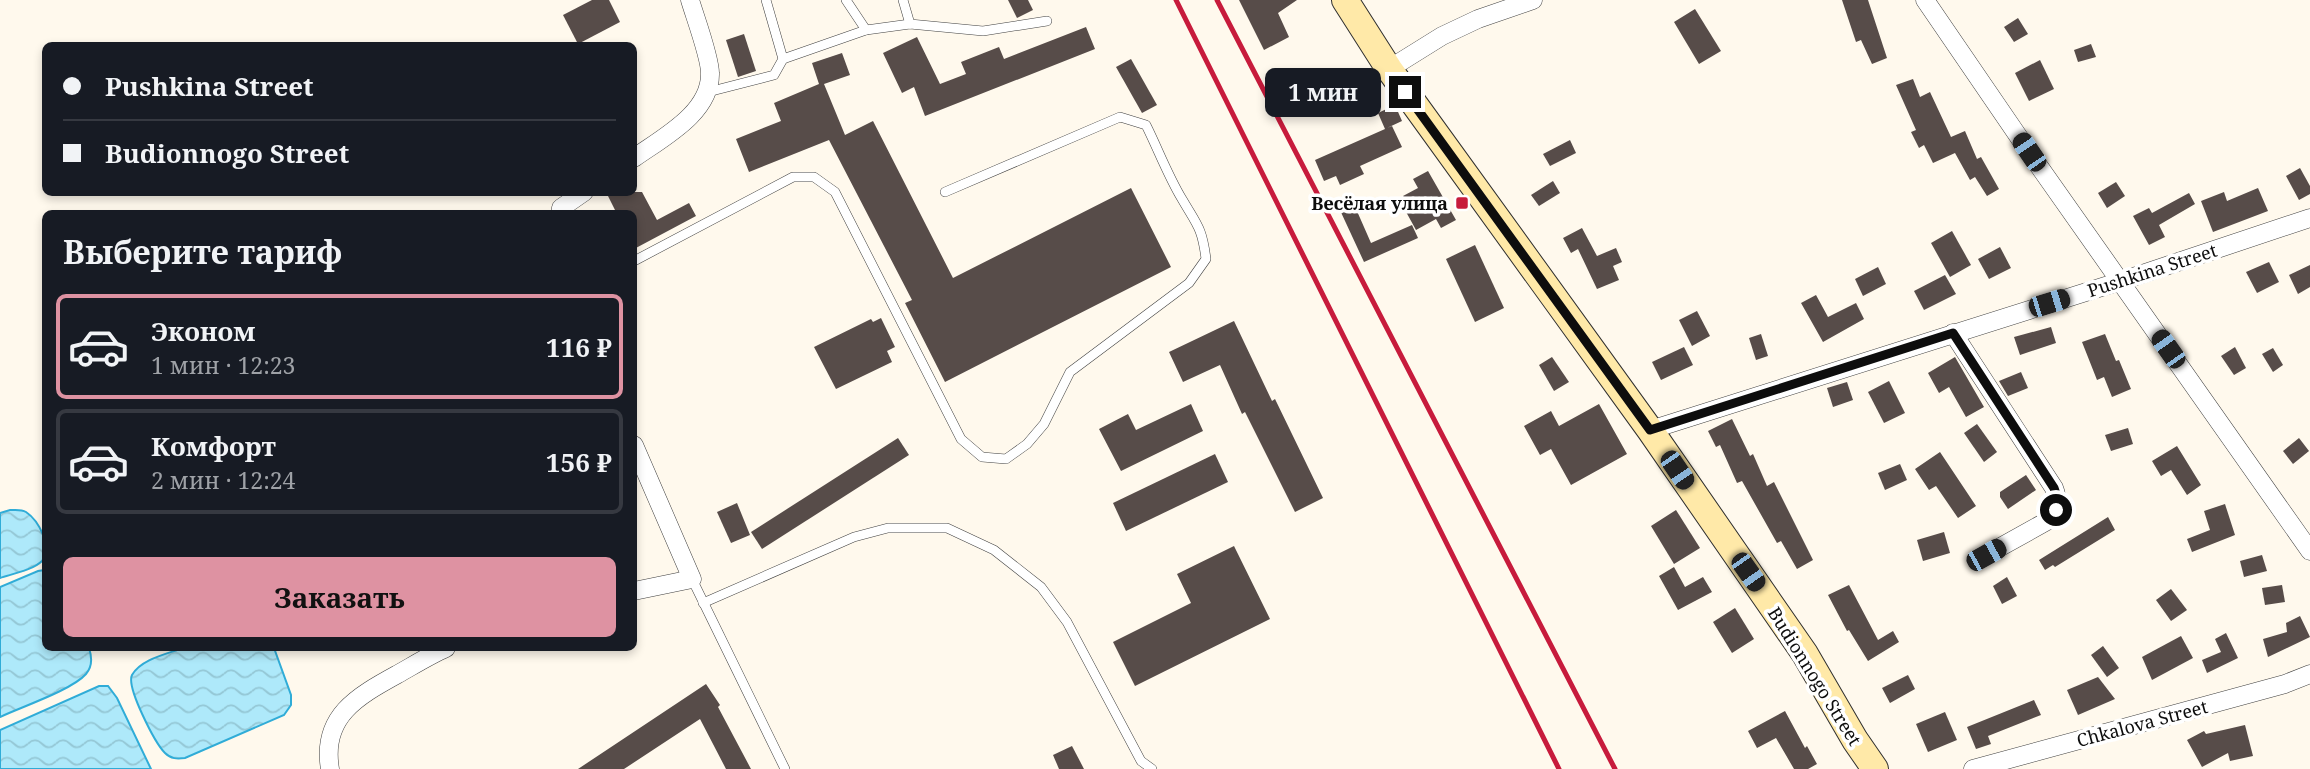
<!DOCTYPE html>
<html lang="ru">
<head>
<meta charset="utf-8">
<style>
	body { margin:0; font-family:"Noto Serif",serif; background:#20242c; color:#f1f3f6; height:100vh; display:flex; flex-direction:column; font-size:26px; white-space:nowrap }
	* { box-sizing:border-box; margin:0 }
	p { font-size:23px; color:#9ea1a6 }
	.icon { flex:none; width:38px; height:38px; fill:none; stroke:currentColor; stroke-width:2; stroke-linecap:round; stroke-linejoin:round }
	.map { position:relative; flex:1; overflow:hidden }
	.details { position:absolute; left:42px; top:210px; width:595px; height:441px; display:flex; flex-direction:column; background:#171b24; border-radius:10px; box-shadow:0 4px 10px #0003 }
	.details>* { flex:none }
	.guide { position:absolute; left:42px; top:42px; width:595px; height:154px; border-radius:10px; box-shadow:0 4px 10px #0003; display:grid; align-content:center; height:154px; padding:0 21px; background:#171b24 }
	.end { position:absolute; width:32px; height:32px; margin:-16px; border:9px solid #0d0d0d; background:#fff; box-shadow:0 0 0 4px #fff }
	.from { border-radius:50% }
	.bubble { position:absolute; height:49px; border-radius:10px; background:#171b24; box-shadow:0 4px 10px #0003; font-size:23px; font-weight:700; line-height:49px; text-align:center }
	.car { position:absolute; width:21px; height:42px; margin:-21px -10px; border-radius:9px; box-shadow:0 0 5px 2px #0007; background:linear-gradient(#222 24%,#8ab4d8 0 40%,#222 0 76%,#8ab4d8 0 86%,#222 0) }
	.guide b { display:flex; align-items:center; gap:24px; height:66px; font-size:26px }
	.guide b+b { border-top:2px solid #363941 }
	.guide i { width:18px; height:18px; background:#f1f3f6 }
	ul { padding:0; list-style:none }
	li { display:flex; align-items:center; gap:21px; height:105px; margin:0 14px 10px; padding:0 7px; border:4px solid #363941; border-radius:10px }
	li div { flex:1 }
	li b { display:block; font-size:26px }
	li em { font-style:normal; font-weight:700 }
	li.current { border-color:#de92a2 }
	li>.icon { width:63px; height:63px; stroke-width:1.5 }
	h2 { padding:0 21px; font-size:32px; line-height:84px }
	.primary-button { display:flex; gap:14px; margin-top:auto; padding:14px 21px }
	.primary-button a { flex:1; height:80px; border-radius:10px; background:#de92a2; color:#111; font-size:28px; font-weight:700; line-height:80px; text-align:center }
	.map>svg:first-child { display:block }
	.water { fill:url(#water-waves); stroke:#30acd7; stroke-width:2 }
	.building { fill:#574c49 }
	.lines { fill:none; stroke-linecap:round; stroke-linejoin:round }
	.lane-casing { stroke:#404040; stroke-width:10 }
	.street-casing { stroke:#404040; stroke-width:19 }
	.secondary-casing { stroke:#2f2f2f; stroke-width:28 }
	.lane { stroke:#fff; stroke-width:9 }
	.street { stroke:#fff; stroke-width:18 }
	.secondary { stroke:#ffe9a8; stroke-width:26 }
	.rail { stroke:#c71b3c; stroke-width:5 }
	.route { stroke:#0d0d0d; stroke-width:9 }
	.poi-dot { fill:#c71b3c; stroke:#fff; stroke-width:2.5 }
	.labels { text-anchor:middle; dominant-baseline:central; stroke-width:7; stroke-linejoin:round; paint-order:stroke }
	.poi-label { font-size:18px; font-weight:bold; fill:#0d0d0d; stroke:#fff; text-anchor:end }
	.street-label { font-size:18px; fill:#0d0d0d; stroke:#fff }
</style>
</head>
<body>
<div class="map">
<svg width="2310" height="769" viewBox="0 0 2310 769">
	<defs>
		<pattern id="water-waves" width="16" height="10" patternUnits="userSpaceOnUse" patternTransform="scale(1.75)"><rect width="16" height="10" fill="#aee9fa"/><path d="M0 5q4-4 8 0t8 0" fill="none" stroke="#94c7d5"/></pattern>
	</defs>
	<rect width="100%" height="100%" fill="#fff9ed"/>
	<g class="water">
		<path d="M10,510c6,0 11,-1 16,2 12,8 28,36 16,49 -9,9 -30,13 -42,17v-65z"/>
		<path d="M45,570l1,78h43c3,9 4,18 -3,26 -14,16 -65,33 -86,43v-130l38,-16z"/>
		<path d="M183,648h91l17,47v10l-7,10 -99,43c-8,1 -14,1 -20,-5 -10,-10 -39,-66 -33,-78 9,-16 35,-21 51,-27z"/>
		<path d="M99,686h9l9,12 34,71h-151v-39z"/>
	</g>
	<g class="building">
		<path d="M592,0h17l11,22 -42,22 -15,-29z"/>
		<path d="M1008,0h20l5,10 -16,8z"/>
		<path d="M1239,0h58l-19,13 11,24 -25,13z"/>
		<path d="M1842,0h26l19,58 -15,6 -11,-24 -5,2z"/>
		<path d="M1695,9l26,42 -22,13 -25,-42z"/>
		<path d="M2018,18l10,16 -14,8 -10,-15z"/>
		<path d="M1086,27l9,22 -170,67 -11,-29 -12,6 -19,-40 34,-16 23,47 26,-10 -5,-12 38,-15 5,12z"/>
		<path d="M744,34l12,37 -18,6 -12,-37z"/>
		<path d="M2091,44l5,13 -18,5 -4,-12z"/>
		<path d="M842,53l8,22 -26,9 21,51 28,-14 80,157 178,-90 40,79 -226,115 -40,-79 7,-3 -83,-160 -80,32 -13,-33 45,-18 -7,-18 45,-19 -7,-21z"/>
		<path d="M1131,59l26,46 -15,8 -26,-46z"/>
		<path d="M2040,60l14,29 -25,12 -14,-28z"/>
		<path d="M1913,79l7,18 10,-5 21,45 14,-6 12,28 4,-2 18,32 -12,7 -12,-19 -5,3 -15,-27 -22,10 -9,-18 -5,3 -8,-16 5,-2 -20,-45z"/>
		<path d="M1395,105l7,16 -15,7 5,-2 10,21 -42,19 4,8 -24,11 -4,-9 -12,5 -9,-21 70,-31 -7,-16z"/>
		<path d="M1570,140l6,13 -26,13 -7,-12z"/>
		<path d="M2300,168l10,18v8l-11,6 -13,-24z"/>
		<path d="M1428,171l28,49 -15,8 -5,-9 -20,11 -11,-20 4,-2 -6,-12 15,-8 -5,-9z"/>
		<path d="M1553,181l7,12 -21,13 -8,-11z"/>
		<path d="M2116,182l9,14 -18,12 -9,-15z"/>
		<path d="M2258,188l10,23 -55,21 -12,-31 23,-9 3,9z"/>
		<path d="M606,192h36l15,28 32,-17 7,13 -62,33v-35h-17z"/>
		<path d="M2189,193l6,11 -36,21 6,12 -16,8 -16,-29 16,-8 3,5z"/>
		<path d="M1353,202l18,41 41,-18 6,13 -54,24 -25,-54z"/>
		<path d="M1582,228l15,28 19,-8 6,14 -9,4 6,14 -22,9 -19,-40 -7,4 -8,-15z"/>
		<path d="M1952,231l19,34 -21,12 -19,-34z"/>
		<path d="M1475,245l29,63 -29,14 -29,-63z"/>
		<path d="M2000,247l11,21 -22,11 -11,-20z"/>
		<path d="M2269,262l10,20 -22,11 -11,-21z"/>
		<path d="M2310,265v22l-12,7 -9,-19z"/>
		<path d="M1878,267l8,17 -23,12 -8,-17z"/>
		<path d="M1945,275l11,19 -32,16 -10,-19z"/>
		<path d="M1816,295l12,22 28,-14 8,16 -41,23 -22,-39z"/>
		<path d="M1697,311l13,25 -18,10 -13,-26z"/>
		<path d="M881,318l14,29 -8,4 5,11 -56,27 -22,-42 57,-28 2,3z"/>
		<path d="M1234,321l38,80 3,-2 48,99 -28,14 -50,-100 -3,2 -22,-49 -37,17 -14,-30z"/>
		<path d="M2051,327l5,16 -36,12 -6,-18z"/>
		<path d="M1761,334l7,22 -12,4 -7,-22z"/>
		<path d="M2105,334l11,27 3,-1 12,29 -19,8 -8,-20 -7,3 -15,-38z"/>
		<path d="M1684,347l9,18 -32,15 -9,-18z"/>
		<path d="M2235,347l11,21 -12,7 -13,-19z"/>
		<path d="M2273,348l10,17 -10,7 -11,-18z"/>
		<path d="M1552,357l17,25 -15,9 -15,-26z"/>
		<path d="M1955,357l29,50 -18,10 -17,-30 -10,6 -11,-20z"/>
		<path d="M2021,372l7,16 -20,8 -9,-15z"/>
		<path d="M1889,381l16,32 -21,10 -16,-31z"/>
		<path d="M1847,382l6,18 -20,7 -6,-19z"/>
		<path d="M1191,404l12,27 -82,40 -22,-42 29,-15 8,16z"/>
		<path d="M1599,404l28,50 -56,31 -20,-36 -11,6 -16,-29 27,-15 8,15z"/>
		<path d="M1732,419l18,37 3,-2 14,32 7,-4 39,78 -16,9 -16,-28 -4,2 -35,-62 -5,2 -17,-38 -4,2 -8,-16z"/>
		<path d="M1977,424l20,28 -13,10 -20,-29z"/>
		<path d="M2128,428l5,16 -22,7 -6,-16z"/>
		<path d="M898,438l11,17 -147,94 -11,-17z"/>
		<path d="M2299,438l10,13 -16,13 -10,-13z"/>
		<path d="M2177,446l24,39 -14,10 -16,-25 -10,6 -9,-15z"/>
		<path d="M1940,452l36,54 -18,12 -22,-32 -7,4 -14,-21z"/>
		<path d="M1215,454l13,28 -102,49 -13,-28z"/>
		<path d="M1900,464l7,16 -22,10 -7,-17z"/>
		<path d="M2026,475l10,15 -28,19 -8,-12v-5z"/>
		<path d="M737,503l13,32 -19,8 -14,-31z"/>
		<path d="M2225,504l10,31 -43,17 -5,-13 23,-9 -6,-19z"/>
		<path d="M1676,510l24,38 -26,16 -23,-38z"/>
		<path d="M2108,517l7,13 -60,37 -2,-2 -8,5 -6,-10z"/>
		<path d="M1944,532l6,21 -27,8 -6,-21z"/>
		<path d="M1234,546l36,73 -135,67 -22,-44 78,-39 -14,-29z"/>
		<path d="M2262,555l5,16 -23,6 -4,-16z"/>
		<path d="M1674,567l11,20 18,-10 9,15 -34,18 -19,-34z"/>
		<path d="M2007,577l10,19 -15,8 -9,-18z"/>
		<path d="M1849,585l29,55 15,-9 6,11 -31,19 -19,-31 -2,1 -19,-36z"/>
		<path d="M2282,585l3,17 -20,3 -3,-17z"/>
		<path d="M2171,589l16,21 -16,11 -15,-21z"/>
		<path d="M1735,608l19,31 -22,14 -19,-31z"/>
		<path d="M2300,616l10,21 -42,20 -5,-18 24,-7 -1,-9z"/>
		<path d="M2226,633l12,25 -31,15 -5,-13 19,-8 -6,-13z"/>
		<path d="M2181,636l12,22 -41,22 -10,-23z"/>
		<path d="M2103,646l16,22 -12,9 -16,-22z"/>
		<path d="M1908,675l7,14 -25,14 -8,-15z"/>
		<path d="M2098,677l17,22 -37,16 -11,-25z"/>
		<path d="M706,684l14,21 -2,2 33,62h-25l-26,-50 -76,50h-46z"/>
		<path d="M2034,700l7,15 -53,21 3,8 -15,5 -9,-22z"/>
		<path d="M1785,711l20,37 2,-2 10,18 -9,5h-14l-18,-31 -19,10 -9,-17z"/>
		<path d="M1945,712l12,28 -29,12 -12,-28z"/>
		<path d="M2245,725l8,31 -23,5 -2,-8 -26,14 -15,-27 17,-9 2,3z"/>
		<path d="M1072,746l12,23h-25l-6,-14z"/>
	</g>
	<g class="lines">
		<g class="lane-casing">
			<g id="lane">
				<path d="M846,0l20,30"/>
				<path d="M903,0l7,24"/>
				<path d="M783,59l83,-29 44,-6 73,7 64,-10"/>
				<path d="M708,92l66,-17 9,-16 -17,-59"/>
				<path d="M634,261l159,-84h21l21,15 126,247 21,18 24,2 21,-15 17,-20 26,-52 119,-89 17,-24c-4,-32 -9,-34 -24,-60 -14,-23 -24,-50 -36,-74l-26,-8 -175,75"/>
				<path d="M692,579l93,190"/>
				<path d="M703,603l151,-66 34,-9h59l47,22 47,37 26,35 74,139 11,8"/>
			</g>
		</g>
		<g class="street-casing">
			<g id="street">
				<path d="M1925,0l104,152 281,399"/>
				<path d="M1389,69l53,-33 36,-17 55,-19"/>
				<path d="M634,158c28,-20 77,-45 76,-85 0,-16 -15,-56 -20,-73"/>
				<path d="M560,214l1,-6 23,-16"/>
				<path d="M1953,333l101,155c5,13 3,20 -5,32l-63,35"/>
				<path d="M1650,430l471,-149 189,-63"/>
				<path d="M634,445l58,134 -58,12"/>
				<path d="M330,769c-9,-53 28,-73 68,-95 16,-9 32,-19 48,-26"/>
				<path d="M1973,769l312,-85 25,-10"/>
			</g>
		</g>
		<g class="secondary-casing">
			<path id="secondary" d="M1345,0l44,69 261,361 155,224 50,86 20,29"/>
		</g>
		<use href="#lane" class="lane"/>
		<use href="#street" class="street"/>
		<use href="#secondary" class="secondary"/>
		<g class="rail">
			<path d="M1176,0l383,769"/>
			<path d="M1217,0l398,769"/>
		</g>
	</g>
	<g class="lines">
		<path class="route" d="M1405,92l245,338 303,-97 101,155 4,12 -2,10"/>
	</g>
	<rect class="poi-dot" x="1455" y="196" width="14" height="14" rx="3.5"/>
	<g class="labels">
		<g class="poi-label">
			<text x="1448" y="203">Весёлая улица</text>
		</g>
		<g class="street-label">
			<text transform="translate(2152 270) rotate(-18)">Pushkina Street</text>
			<text transform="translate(1815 676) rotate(58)">Budionnogo Street</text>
			<text transform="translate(2142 723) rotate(-15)">Chkalova Street</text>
		</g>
	</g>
</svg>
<i class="end from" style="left:2056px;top:510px"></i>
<i class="end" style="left:1405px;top:92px"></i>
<div class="bubble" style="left:1265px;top:68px;width:116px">1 мин</div>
<i class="car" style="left:2029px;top:152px;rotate:326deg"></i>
<i class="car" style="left:2049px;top:303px;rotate:73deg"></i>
<i class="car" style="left:2168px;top:349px;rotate:325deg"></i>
<i class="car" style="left:1677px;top:470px;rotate:146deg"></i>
<i class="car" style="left:1986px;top:555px;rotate:61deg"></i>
<i class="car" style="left:1748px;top:572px;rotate:145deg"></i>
<div class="guide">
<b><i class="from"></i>Pushkina Street</b>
<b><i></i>Budionnogo Street</b>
</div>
<section class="details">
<h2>Выберите тариф</h2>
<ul>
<li class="current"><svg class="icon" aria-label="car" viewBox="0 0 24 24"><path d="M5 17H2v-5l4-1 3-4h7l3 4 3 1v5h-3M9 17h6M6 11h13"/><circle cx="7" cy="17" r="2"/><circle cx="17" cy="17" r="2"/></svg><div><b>Эконом</b><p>1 мин · 12:23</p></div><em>116 ₽</em></li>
<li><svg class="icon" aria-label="car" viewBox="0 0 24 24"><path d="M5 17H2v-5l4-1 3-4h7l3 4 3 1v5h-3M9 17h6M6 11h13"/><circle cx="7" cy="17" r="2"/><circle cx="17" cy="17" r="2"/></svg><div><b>Комфорт</b><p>2 мин · 12:24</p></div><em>156 ₽</em></li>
</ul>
<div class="primary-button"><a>Заказать</a></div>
</section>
</div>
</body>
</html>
